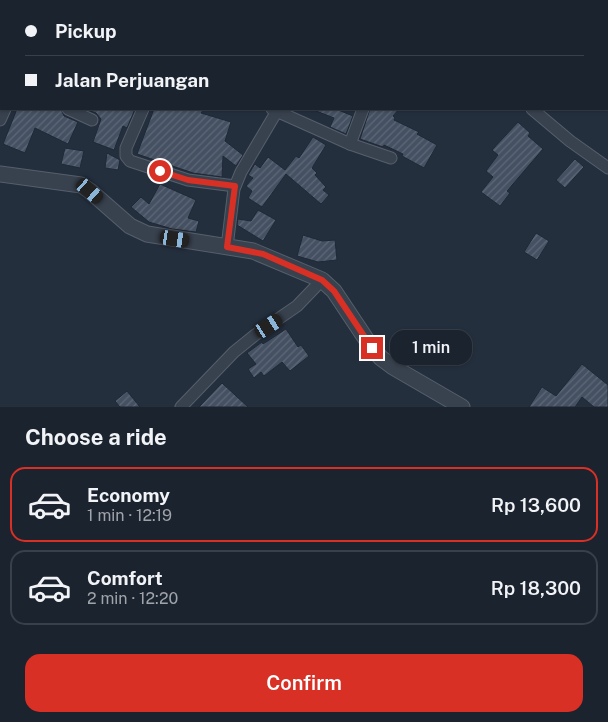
<!DOCTYPE html>
<html lang="en">
<head>
<meta charset="utf-8">
<style>
	body { margin:0; font-family:"Public Sans",sans-serif; background:#282f3a; color:#f1f3f6; height:100vh; display:flex; flex-direction:column; font-size:19px; white-space:nowrap }
	* { box-sizing:border-box; margin:0 }
	p { font-size:16px; color:#a0a4aa }
	.icon { flex:none; width:28px; height:28px; fill:none; stroke:currentColor; stroke-width:2; stroke-linecap:round; stroke-linejoin:round }
	.map { position:relative; height:407px; overflow:hidden }
	.details { display:flex; flex-direction:column; background:#1b232e; flex:1 }
	.details>* { flex:none }
	.guide { position:absolute; left:0px; top:0px; width:609px; height:110px; box-shadow:0 1px 4px #0004,0 0 0 1px #39404a; display:grid; align-content:center; height:110px; padding:0 25px; background:#1b232e }
	.end { position:absolute; width:22px; height:22px; margin:-11px; border:6px solid #d93025; background:#fff; box-shadow:0 0 0 2px #fff }
	.from { border-radius:50% }
	.bubble { position:absolute; height:35px; border-radius:15px; background:#1b232e; box-shadow:0 1px 4px #0004,0 0 0 1px #39404a; font-size:16px; font-weight:600; line-height:35px; text-align:center }
	.car { position:absolute; width:15px; height:30px; margin:-15px -8px; border-radius:6px; box-shadow:0 0 4px 1px #0007; background:linear-gradient(#222 24%,#8ab4d8 0 40%,#222 0 76%,#8ab4d8 0 86%,#222 0) }
	.guide b { display:flex; align-items:center; gap:18px; height:48px; font-size:19px }
	.guide b+b { border-top:1px solid #39404a }
	.guide i { width:12px; height:12px; background:#f1f3f6 }
	ul { padding:0; list-style:none }
	li { display:flex; align-items:center; gap:15px; height:75px; margin:0 10px 8px; padding:0 15px; border:2px solid #39404a; border-radius:15px }
	li div { flex:1 }
	li b { display:block; font-size:19px }
	li em { font-style:normal; font-weight:600 }
	li.on { border-color:#d93025 }
	li>.icon { width:45px; height:45px; stroke-width:1.5 }
	h2 { padding:0 25px; font-size:22px; line-height:60px }
	.primary-button { display:flex; gap:10px; margin-top:auto; padding:10px 25px }
	.primary-button a { flex:1; height:58px; border-radius:15px; background:#d93025; color:#fff; font-size:20px; font-weight:600; line-height:58px; text-align:center }
	.map>svg:first-child { display:block }
	.building { fill:url(#building-hatch); stroke:#1f2835 }
	.lines { fill:none; stroke-linecap:round; stroke-linejoin:round }
	.minor-casing { stroke:#565f6c; stroke-width:13 }
	.tertiary-casing { stroke:#565f6c; stroke-width:17 }
	.minor { stroke:#38414e; stroke-width:11 }
	.tertiary { stroke:#38414e; stroke-width:15 }
	.route { stroke:#d93025; stroke-width:6 }
</style>
</head>
<body>
<div class="map">
<svg width="608" height="407" viewBox="0 0 608 407">
	<defs>
		<pattern id="building-hatch" width="6" height="6" patternUnits="userSpaceOnUse" patternTransform="scale(1.25)"><rect width="6" height="6" fill="#455162"/><path d="M-1 1l2-2M0 6l6-6M5 7l2-2" fill="none" stroke="#5d6877"/></pattern>
	</defs>
	<rect width="100%" height="100%" fill="#242f3e"/>
	<g class="building">
		<path d="M17,109h44l3,7 14,6 -10,22 -33,-16 -10,25 -22,-9z"/>
		<path d="M85,109h50l-8,19 -4,-2 -9,24 -21,-8 8,-23 -5,-6z"/>
		<path d="M154,109h50l-3,4 30,9 -6,19 18,14 -7,11 -13,-10 -1,21 -29,-4 -56,-19z"/>
		<path d="M311,109h25l17,7 -7,18 -16,-7 4,-9z"/>
		<path d="M370,109h29l-6,7 2,2 -1,2 25,12 -2,2 20,11 -13,23 -22,-12 1,-2 -19,-9 -1,2 -23,-8z"/>
		<path d="M518,122l12,11 -2,3 15,13 -36,42 3,2 -10,13 -19,-14 12,-15 -7,-6 12,-16 -6,-5z"/>
		<path d="M313,137l13,8 -14,23 5,5 -2,2 11,12 -3,3 6,5 -8,9 -35,-30 -24,33 -14,-9 4,-7 -6,-5 7,-8 -5,-3 7,-11 5,4 8,-11 17,13 11,-14 3,2z"/>
		<path d="M65,148l19,3 -4,17 -19,-4z"/>
		<path d="M107,153l13,7 -2,10 -13,-2z"/>
		<path d="M575,159l9,8 -19,21 -9,-8z"/>
		<path d="M160,184l36,16 -8,18 11,3 -3,11 -24,-3 -23,-7 -18,-15 10,-10 8,7z"/>
		<path d="M258,210l18,10 -13,21 -26,-16 1,-6 13,2z"/>
		<path d="M536,233l13,8 -12,19 -13,-8z"/>
		<path d="M303,235l19,6 13,-1 2,20 -19,2 -21,-6z"/>
		<path d="M286,329l12,18 3,-2 8,11 -19,15 -8,-9 -18,14 -3,-4 -7,6 -6,-9 8,-5 -9,-11 15,-11 1,2z"/>
		<path d="M582,364l26,21v22h-14l-12,-10 -7,10h-46l13,-20 14,9z"/>
		<path d="M222,383l26,24h-49z"/>
		<path d="M127,391l13,16h-20l-5,-6z"/>
	</g>
	<g class="lines">
		<g class="minor-casing">
			<g id="minor">
				<path d="M109,0l2,1"/>
				<path d="M262,0l2,1"/>
				<path d="M583,0l2,1"/>
				<path d="M24,1v-1"/>
				<path d="M64,1v-1"/>
				<path d="M379,1l1,-1"/>
				<path d="M0,46l1,-3"/>
				<path d="M68,109l24,11"/>
				<path d="M143,109l-17,39v8l4,5 58,19 47,6"/>
				<path d="M272,109l78,35 13,-35"/>
				<path d="M532,109l38,32 38,27"/>
				<path d="M0,120l5,-11"/>
				<path d="M350,144l41,14"/>
				<path d="M227,247l7,-58 7,-17 36,-61"/>
				<path d="M181,407l53,-55 21,-17 42,-29 25,-26"/>
			</g>
		</g>
		<g class="tertiary-casing">
			<path id="tertiary" d="M0,174l81,11 9,6 40,35 17,8 106,17 69,29 12,11 38,57 9,10 12,9 69,40"/>
		</g>
		<use href="#minor" class="minor"/>
		<use href="#tertiary" class="tertiary"/>
	</g>
	<g class="lines">
		<path class="route" d="M160,171l28,9 47,6 -8,61 36,7 59,26 12,11 38,57"/>
	</g>
</svg>
<i class="end from" style="left:160px;top:171px"></i>
<i class="end" style="left:372px;top:348px"></i>
<div class="bubble" style="left:390px;top:330px;width:82px">1 min</div>
<i class="car" style="left:90px;top:191px;rotate:131deg"></i>
<i class="car" style="left:175px;top:239px;rotate:99deg"></i>
<i class="car" style="left:269px;top:326px;rotate:57deg"></i>
<div class="guide">
<b><i class="from"></i>Pickup</b>
<b><i></i>Jalan Perjuangan</b>
</div>
</div>
<section class="details">
<h2>Choose a ride</h2>
<ul>
<li class="on"><svg class="icon" aria-label="car" viewBox="0 0 24 24"><path d="M5 17H2v-5l4-1 3-4h7l3 4 3 1v5h-3M9 17h6M6 11h13"/><circle cx="7" cy="17" r="2"/><circle cx="17" cy="17" r="2"/></svg><div><b>Economy</b><p>1 min · 12:19</p></div><em>Rp 13,600</em></li>
<li><svg class="icon" aria-label="car" viewBox="0 0 24 24"><path d="M5 17H2v-5l4-1 3-4h7l3 4 3 1v5h-3M9 17h6M6 11h13"/><circle cx="7" cy="17" r="2"/><circle cx="17" cy="17" r="2"/></svg><div><b>Comfort</b><p>2 min · 12:20</p></div><em>Rp 18,300</em></li>
</ul>
<div class="primary-button"><a>Confirm</a></div>
</section>
</body>
</html>
